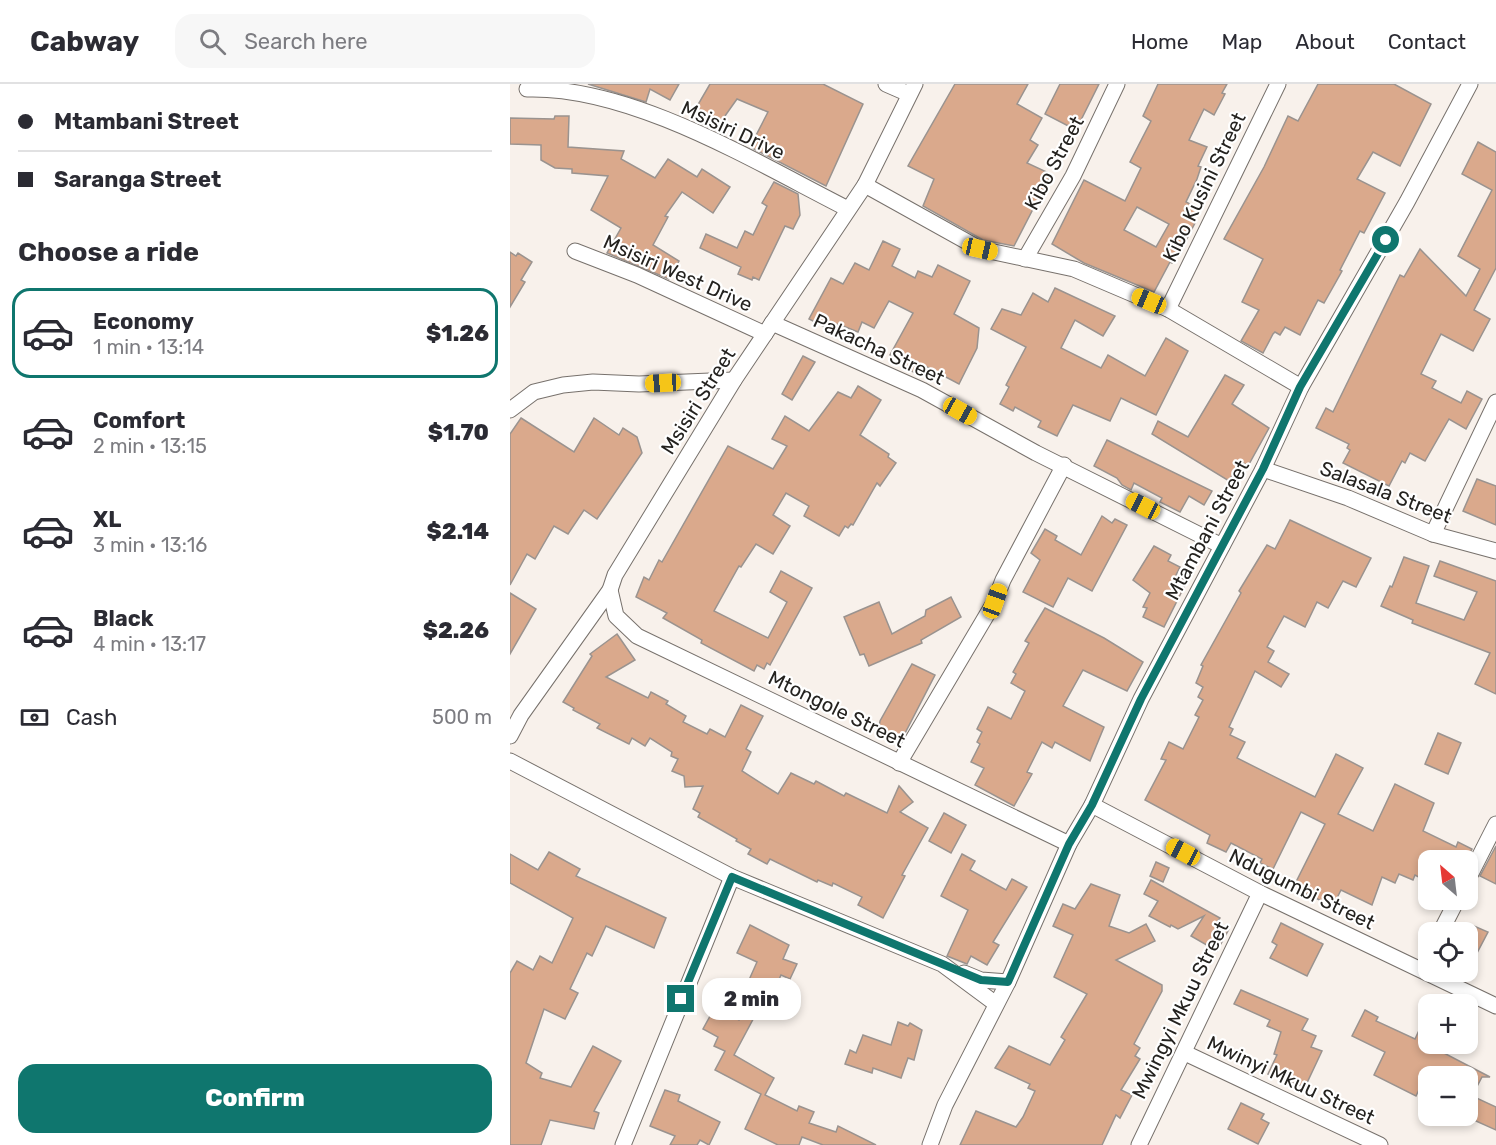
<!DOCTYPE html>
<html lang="en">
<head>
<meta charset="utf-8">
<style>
	body { margin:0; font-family:Rubik,sans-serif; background:#f7f7f7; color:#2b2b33; height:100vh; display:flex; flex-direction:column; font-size:22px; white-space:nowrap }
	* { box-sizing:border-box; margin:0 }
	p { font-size:20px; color:#7c7c81 }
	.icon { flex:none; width:33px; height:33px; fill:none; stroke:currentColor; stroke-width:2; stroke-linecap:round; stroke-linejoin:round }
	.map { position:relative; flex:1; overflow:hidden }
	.side { display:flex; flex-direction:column; background:#fff; width:510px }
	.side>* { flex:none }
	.hud { display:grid; align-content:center; height:132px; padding:0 18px; background:#fff }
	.needle { width:39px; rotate:332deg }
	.controls { position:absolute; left:908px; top:766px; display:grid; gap:12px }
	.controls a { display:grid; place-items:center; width:60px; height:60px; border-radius:12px; background:#fff; box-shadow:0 3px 9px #0003; font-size:30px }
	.end { position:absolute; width:27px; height:27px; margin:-14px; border:8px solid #0f766e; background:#fff; box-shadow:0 0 0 3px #fff }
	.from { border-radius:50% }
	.bubble { position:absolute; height:42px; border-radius:18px; background:#fff; box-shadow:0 3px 9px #0003; font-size:20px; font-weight:800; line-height:42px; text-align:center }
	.car { position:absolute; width:18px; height:36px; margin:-18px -9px; border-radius:8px; box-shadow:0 0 4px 2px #0007; background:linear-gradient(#f5c518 24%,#345 0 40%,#f5c518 0 76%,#345 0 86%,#f5c518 0) }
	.hud b { display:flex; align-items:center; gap:21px; height:57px; font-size:22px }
	.hud b+b { border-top:2px solid #e1e1e2 }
	.hud i { width:15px; height:15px; background:#2b2b33 }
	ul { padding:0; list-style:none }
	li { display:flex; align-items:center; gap:18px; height:90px; margin:0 12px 9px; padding:0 6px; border:3px solid transparent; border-radius:18px }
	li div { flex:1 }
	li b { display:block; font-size:22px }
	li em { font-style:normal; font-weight:800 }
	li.selected { border-color:#0f766e }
	li>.icon { width:54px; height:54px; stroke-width:1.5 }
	h2 { padding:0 18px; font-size:27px; line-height:72px }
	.pay { display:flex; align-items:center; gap:15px; height:66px; padding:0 18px; font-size:22px }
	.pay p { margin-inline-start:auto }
	.primary-button { display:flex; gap:12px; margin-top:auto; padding:12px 18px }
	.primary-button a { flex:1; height:69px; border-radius:18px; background:#0f766e; color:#fff; font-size:24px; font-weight:800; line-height:69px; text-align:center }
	header { display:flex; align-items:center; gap:36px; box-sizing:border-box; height:84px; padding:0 30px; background:#fff; border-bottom:2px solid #e1e1e2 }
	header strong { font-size:28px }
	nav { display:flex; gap:33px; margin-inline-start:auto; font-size:21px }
	.search { width:420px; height:54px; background:#f7f7f7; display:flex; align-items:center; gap:15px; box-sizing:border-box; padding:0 21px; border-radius:18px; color:#7c7c81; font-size:22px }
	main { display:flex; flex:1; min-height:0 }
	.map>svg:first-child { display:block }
	.building { fill:#daa98c; stroke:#9a938f; stroke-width:1.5; fill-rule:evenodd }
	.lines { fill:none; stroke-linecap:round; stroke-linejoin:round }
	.minor-casing { stroke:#77716c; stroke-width:17 }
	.minor { stroke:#fff; stroke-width:15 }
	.route { stroke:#0f766e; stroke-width:8 }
	.labels { text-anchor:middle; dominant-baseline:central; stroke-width:4.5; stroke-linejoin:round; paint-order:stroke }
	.street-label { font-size:20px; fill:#24221f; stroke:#fff }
</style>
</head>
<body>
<header>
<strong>Cabway</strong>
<div class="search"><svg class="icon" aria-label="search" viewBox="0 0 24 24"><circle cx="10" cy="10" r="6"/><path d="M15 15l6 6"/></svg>Search here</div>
<nav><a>Home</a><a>Map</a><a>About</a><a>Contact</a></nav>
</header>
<main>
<section class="side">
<div class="hud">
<b><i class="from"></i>Mtambani Street</b>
<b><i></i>Saranga Street</b>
</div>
<h2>Choose a ride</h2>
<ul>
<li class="selected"><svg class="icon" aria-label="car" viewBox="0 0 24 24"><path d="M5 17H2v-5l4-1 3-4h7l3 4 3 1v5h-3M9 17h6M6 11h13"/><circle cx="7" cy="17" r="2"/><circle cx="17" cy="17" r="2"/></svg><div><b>Economy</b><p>1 min · 13:14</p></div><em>$1.26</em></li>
<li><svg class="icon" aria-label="car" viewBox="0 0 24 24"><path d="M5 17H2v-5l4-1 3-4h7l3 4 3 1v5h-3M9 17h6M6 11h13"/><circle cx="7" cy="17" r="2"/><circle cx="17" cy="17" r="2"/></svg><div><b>Comfort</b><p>2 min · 13:15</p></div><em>$1.70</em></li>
<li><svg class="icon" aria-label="car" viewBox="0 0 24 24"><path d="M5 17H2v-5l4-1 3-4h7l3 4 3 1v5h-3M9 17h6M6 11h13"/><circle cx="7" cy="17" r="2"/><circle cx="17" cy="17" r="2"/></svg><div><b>XL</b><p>3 min · 13:16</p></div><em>$2.14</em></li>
<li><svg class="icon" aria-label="car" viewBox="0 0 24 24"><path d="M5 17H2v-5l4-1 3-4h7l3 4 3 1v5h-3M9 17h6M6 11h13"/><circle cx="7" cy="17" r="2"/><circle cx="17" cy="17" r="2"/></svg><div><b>Black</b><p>4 min · 13:17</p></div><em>$2.26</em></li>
</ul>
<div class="pay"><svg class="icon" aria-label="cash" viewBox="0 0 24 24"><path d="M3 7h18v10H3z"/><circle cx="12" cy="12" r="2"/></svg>Cash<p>500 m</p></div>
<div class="primary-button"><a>Confirm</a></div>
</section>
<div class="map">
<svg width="986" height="1061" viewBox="0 0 986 1061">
	<rect width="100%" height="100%" fill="#f8f1eb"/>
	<g class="building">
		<path d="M78,0h91l-9,16 -20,-11 -4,13z"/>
		<path d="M200,0h113l40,20 -37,82 -76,-39 18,-35 -31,-13 -22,31 -20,-10 5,-9 -4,-3z"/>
		<path d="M445,0h73l-11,20 25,14 -12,22 8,5 -11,18 24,11 -37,72 -31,-6 -60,-34 11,-27 -26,-13z"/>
		<path d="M550,0h39l-23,46 -31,-16z"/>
		<path d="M648,0h69l-5,9 3,1 -11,21 -10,-6 -15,31 18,7 -9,19 3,1 -4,12 -11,23 12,6 -6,13 3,2 -14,27 -9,13 -2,-1 -16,30 -70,-29 -32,-19 32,-64 41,21 16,-33 -11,-6 21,-41 -8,-5zM627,123l32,17 -13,23 -32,-17z"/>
		<path d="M808,0h76l37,20 -31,62 -27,-14 -16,27 28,14 -21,40 -4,-2 -20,39 2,1 -18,32 -6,-3 -18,35 -15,-8 -5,8 -5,-3 -2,2 -10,19 -22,-12 18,-31 -17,-8 21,-43 -39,-20 40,-72 24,-51 10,5z"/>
		<path d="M45,32h14l-1,31 56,4 -3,8 34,19 13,-19 29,18 5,-8 28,18 -17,26 -31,-21 -17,24 3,1 -15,28 26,16 -10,18 -62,-26 14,-25 -30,-18 17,-34 -36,-3v-4l-17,-1 -14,-8v-15l-31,-1v-26l44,1z"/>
		<path d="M968,58l18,10v116l-22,42 16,9 -17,32 -32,-17 -20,40 15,7 -4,7 29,15 6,-12 15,8 -16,30 -17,-10 -24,42 -15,-8 -5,10 -3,-2 -13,25 -46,-23 7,-13 -3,-2 2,-4 -33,-16 10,-20 7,4 67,-137 4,2 16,-28 46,47 14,-27 -22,-13 34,-66 -30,-16z"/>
		<path d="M264,98l24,12 2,21 -7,14 -8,-3 -26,54 -6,-3 -1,3 -14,-6 3,-7 -41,-19 6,-14 31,14 8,-17 8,4 14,-29 -5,-3z"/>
		<path d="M373,157l17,8 -8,17 23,12 3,-7 14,6 6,-12 32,16 -16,33 25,14 -2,20 -18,36 -34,-18 -5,9 -17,-8 2,-5 -15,-7 23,-42 -24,-12 -15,27 -12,-6 -4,10 -20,-8 -4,8 -25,-13 22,-41 12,6 12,-21 14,7z"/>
		<path d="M0,168l6,4 2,-3 14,9 -11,18 4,2 -15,25z"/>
		<path d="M545,204l60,28 -12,20 -28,-16 -14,28 40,20 7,-13 37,21 21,-38 22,13 -32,64 -35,-17 -11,23 -37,-16 -16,31 -19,-9 3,-6 -26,-14 -2,4 -13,-7 9,-17 -3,-2 20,-38 -35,-18 11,-20 19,6 12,-22 15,9z"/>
		<path d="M293,272l12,6 -23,38 -10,-6z"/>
		<path d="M715,291l19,10 -12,19 37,24 -21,38 -8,-5 -11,20 -77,-47 6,-13 30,16z"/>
		<path d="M348,302l23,14 -21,35 29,19 -1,3 8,6 -16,23 -3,-3 -24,42 -2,-1 -3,4 -3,-2 -6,10 -35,-20 5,-10 -23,-13 -13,22 17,11 -17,28 -17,-10 -15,23 -2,-1 -25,45 54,27 19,-36 -17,-10 11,-21 31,17 -42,77 -3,-2 -3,6 -7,-4 -3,6 -53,-28 1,-3 -39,-22 4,-5 -31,-16 8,-20 5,3 10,-20 3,2 66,-116 45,23 14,-23 -15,-7 13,-23 24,15 29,-39 13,6z"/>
		<path d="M11,334l53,34 20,-34 25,17 4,-7 14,9 5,16 -45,66 -13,-9 -16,24 -14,-8 -19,33 -8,-5 -17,31v-151z"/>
		<path d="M597,356l105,51 -8,14 -15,-9 -9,16 -20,-10 2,-4 -28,-15 -3,7 -9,-5 -5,-7 -23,-12z"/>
		<path d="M967,395l19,7v39l-33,-14z"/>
		<path d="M592,432l10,7 3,-4 12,6 -35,66 -24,-13 -15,29 -30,-15 17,-32 -9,-7 14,-24 12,7 -2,4 26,15z"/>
		<path d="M780,436l81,38 -15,29 -13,-6 -15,27 -11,-6 -12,25 -21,-11 -17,31 7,4 -6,11 21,12 -8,13 -26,-16 -26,56 4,2 -3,6 15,7 -8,16 78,39 21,-43 27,14 -25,46 35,17 22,-47 39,19 -11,28 33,16 2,-5 14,7 -6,12h-38v21l-13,-7 -2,5 -14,-6 -4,9 -13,-6 -10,28 -31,-15 -8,16 -40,-18 32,-64 -24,-12 -28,57 -13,-6 2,-4 -31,-16 -5,9 -19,-9 3,-8 -65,-35 21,-40 -5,-1 8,-17 14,7 16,-32 -4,-2 8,-15 -5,-3 5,-10 -7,-4 7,-17 -2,-1 40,-72 -2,-2 28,-46 8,4z"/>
		<path d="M644,462l17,9 -3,6 12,6 -4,8 11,6 -23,46 -21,-10 4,-9 -4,-1 7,-14 -17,-13z"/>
		<path d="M894,473l25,9 -13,37 48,17 13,-28 -43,-16 6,-15 56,20v113l-21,-10 15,-31 -78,-30 1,-3 -32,-14 9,-20 2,1z"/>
		<path d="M0,509l26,16 -26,45z"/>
		<path d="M441,513l10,20 -40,23 1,3 -53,23 -5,-12 -4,1 -16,-38 35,-15 13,32 33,-18 1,-6z"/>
		<path d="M535,524l59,30 39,24 -16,29 -44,-21 -20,36 41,21 -14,34 -35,-19 -3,6 -10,-6 -15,30 5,2 -18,32 -39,-21 9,-17 -13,-6 9,-18 -3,-2 5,-10 -5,-3 11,-22 23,12 14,-28 -14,-8 5,-9 -3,-2 16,-29 -4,-2z"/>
		<path d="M107,550l18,26 -29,17 42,21 3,-6 17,9 -2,3 20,12 -3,6 24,12 3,-5 15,8 16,-32 22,11 -17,33 5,3 -9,19 36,23 13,-21 23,11 2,-3 28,15 2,-3 41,20 12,-27 14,16 -13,10 28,16 -26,47 3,1 -22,42 -25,-13 4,-8 -29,-14 -1,3 -14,-6 -1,2 -47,-23 -3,5 -19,-10 3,-5 -15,-8 1,-2 -39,-22 2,-4 -7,-4 10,-23 -18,1 -1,-11 -12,-5 6,-12 -7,-3 1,-4 -22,-14 -5,8 -13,-8 -3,6 -32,-16 3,-4 -27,-14 1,-2 -11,-6 29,-46 -2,-2z"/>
		<path d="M402,580l23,11 -33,64 -23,-12 1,-6z"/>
		<path d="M928,649l23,10 -13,31 -23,-10z"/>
		<path d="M434,729l22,12 -15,28 -22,-12z"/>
		<path d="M986,762v38l-16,-8z"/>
		<path d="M39,768l31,17 -4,7 90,42 -12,30 -48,-22 -14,30 -5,-3 -17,36 8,4 -13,26 -21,-10 -18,54 16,10 -2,5 31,9 22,-41 28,15 -27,50 5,2 -5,16 -44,-9 -9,25h-31v-172l7,-12 16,9 7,-14 12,7 21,-45 -63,-35v-29l28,16z"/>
		<path d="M452,770l13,7 -5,9 36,20 6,-11 15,8 -34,55 6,3 -12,20 -16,-9 -4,8 -20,-8 21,-46 -27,-14z"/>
		<path d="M646,778l13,6 -6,14 -13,-6z"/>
		<path d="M641,796l69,38 -3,4 12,7 -12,22 -26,-15 13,-20 -26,13 -7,-4 -1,2 -21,-11 9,-15 -14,-7z"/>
		<path d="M581,800l29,11 -11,31 20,7 17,-9 9,17 -39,19 46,25v6l-28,53 6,4 -5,8 5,3 -19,31 11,5 -12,23 -4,-3 -14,30h-142l16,-34 40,16 7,-10 12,-26 -7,-3 2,-4 -35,-16 14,-22 41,19 15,-25 -4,-3 26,-43 -33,-17 19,-42 -20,-9 10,-22 12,5z"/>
		<path d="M771,839l42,21 -16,32 -37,-18 7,-13 -5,-3z"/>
		<path d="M240,841l39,20 -6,14 14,5 -7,15 -9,-4 -17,38 -6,-3 -24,45 40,23 -9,17 32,16 2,-5 15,6 -5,11 27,9 2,-6 38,19h-53l-21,-8 -3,8h-21l-33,-16 16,-35 -46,-24 10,-19 -11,-5 4,-9 -15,-8 12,-22 24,13 16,-38 -6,-2 8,-18 -20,-9z"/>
		<path d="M957,842l6,3 1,-3 14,6 -11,21 -10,-5z"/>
		<path d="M731,906l67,29 -6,11 14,6 -5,11 11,4 -17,36 -37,-13 9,-19 -3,-1 7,-22 -14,-6 3,-6 -36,-16z"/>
		<path d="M855,926l13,7 -2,4 39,18 13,-28v33h13l-3,6 52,27h-8l-10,19 24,11v23l-29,-13v-40h-42l-9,19 -42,-21 11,-23 -33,-16z"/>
		<path d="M388,938l10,4 2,-3 12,7 -8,30 -6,-2 -7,20 -28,-10 -1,5 -27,-9 5,-14 6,3 7,-18 28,10z"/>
		<path d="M155,1006l15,5 -2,6 42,21 -11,23 -9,-5 -3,5h-27l5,-9 -25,-10z"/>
		<path d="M731,1019l23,11 -3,5 8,4 -11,21 -30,-15z"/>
	</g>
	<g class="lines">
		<g class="minor-casing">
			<g id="minor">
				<path d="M376,0l23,10"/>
				<path d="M17,5c105,-3 228,73 321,120"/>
				<path d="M355,101l115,64 94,20 94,40 133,78"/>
				<path d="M65,167l62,24 128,59"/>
				<path d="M515,175l48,-83 44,-92"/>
				<path d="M658,225l110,-225"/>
				<path d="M262,239l150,67 114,63 186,93"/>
				<path d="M0,326l24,-18 29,-7 30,-3 46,2 95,-4"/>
				<path d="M753,385l85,29 85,36 63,17"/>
				<path d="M923,450l63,-132"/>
				<path d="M100,506l6,26 21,20 432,208"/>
				<path d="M0,652l11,-21 89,-125 5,-15 119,-195 131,-195 50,-101"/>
				<path d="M0,677l222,116 210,87 54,40"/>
				<path d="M389,679l96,-162 8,-21 61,-115"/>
				<path d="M582,721l168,88 236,113"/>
				<path d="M957,797l29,-57"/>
				<path d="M930,849l17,-33"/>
				<path d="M454,889l17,7 27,2"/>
				<path d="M675,969l195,92"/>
				<path d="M113,1061l109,-268"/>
				<path d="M420,1061l15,-40 63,-123 61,-138 23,-39 49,-106 122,-230 38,-82 106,-185 63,-118"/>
				<path d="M629,1061l121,-252"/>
			</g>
		</g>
		<use href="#minor" class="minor"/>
	</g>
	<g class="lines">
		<path class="route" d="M171,915l51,-122 249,103 27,2 61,-138 23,-39 49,-106 122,-230 37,-82 86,-147"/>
	</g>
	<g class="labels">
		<g class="street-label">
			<text transform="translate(223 46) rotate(25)">Msisiri Drive</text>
			<text transform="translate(544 79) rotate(-62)">Kibo Street</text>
			<text transform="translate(694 103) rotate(-64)">Kibo Kusini Street</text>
			<text transform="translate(168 189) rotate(24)">Msisiri West Drive</text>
			<text transform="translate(369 265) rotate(25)">Pakacha Street</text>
			<text transform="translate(188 317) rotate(-58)">Msisiri Street</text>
			<text transform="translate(876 408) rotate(21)">Salasala Street</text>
			<text transform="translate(697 446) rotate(-62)">Mtambani Street</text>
			<text transform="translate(327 625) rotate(26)">Mtongole Street</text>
			<text transform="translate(792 805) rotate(26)">Ndugumbi Street</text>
			<text transform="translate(670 926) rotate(-64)">Mwingyi Mkuu Street</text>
			<text transform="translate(781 996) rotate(25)">Mwinyi Mkuu Street</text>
		</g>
	</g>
</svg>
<div class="controls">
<a><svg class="needle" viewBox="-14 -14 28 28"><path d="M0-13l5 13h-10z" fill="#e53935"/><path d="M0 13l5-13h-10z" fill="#7c7c81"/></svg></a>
<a><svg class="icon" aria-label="locate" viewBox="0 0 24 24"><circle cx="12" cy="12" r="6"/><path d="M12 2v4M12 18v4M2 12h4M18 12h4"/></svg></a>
<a>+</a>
<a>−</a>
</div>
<i class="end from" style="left:876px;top:156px"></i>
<i class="end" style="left:171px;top:915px"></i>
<div class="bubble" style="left:192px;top:894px;width:99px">2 min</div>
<i class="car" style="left:470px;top:165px;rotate:103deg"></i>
<i class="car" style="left:639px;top:217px;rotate:293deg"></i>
<i class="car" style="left:153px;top:299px;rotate:267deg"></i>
<i class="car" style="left:450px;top:327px;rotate:119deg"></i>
<i class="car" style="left:633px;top:422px;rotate:297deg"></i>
<i class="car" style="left:485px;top:517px;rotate:20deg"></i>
<i class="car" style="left:673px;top:768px;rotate:298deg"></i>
</div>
</main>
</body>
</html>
